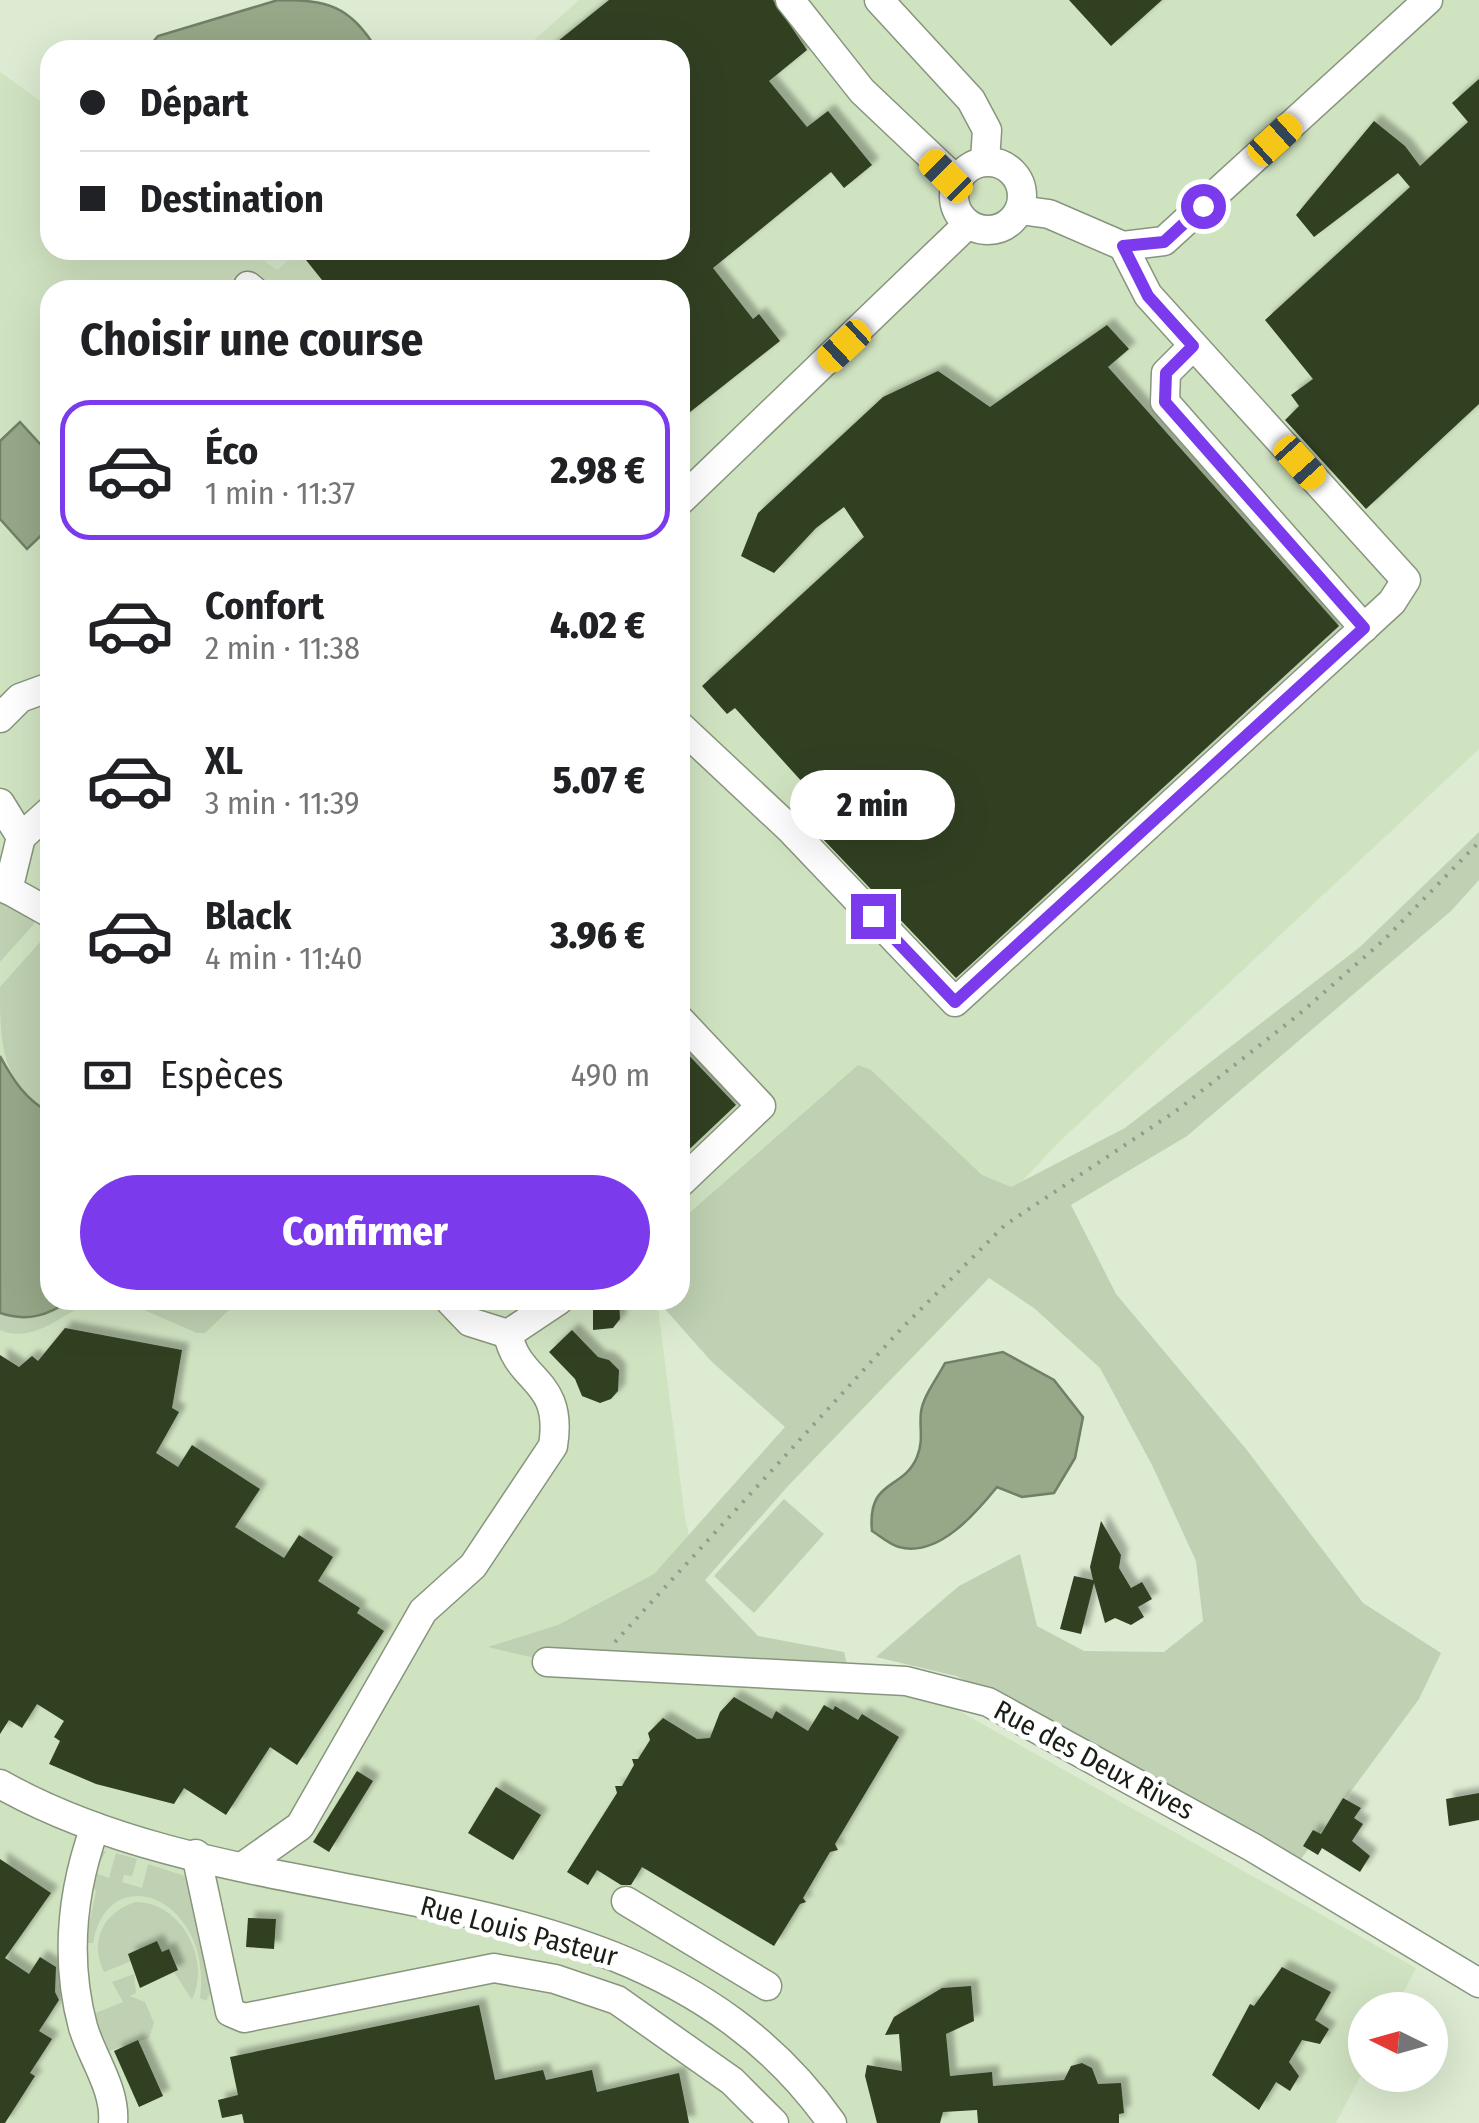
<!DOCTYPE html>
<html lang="fr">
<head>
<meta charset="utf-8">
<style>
	body { margin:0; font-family:"Fira Sans Condensed",sans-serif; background:#f6f6f6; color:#202124; height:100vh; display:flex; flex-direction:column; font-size:38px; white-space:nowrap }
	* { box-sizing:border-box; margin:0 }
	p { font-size:32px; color:#757577 }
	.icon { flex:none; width:55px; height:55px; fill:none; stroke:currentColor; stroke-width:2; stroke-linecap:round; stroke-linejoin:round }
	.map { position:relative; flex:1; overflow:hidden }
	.details { position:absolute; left:40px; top:280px; width:650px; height:1030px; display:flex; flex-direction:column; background:#fff; border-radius:30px; box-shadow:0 10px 40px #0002 }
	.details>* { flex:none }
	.guide { position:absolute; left:40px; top:40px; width:650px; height:220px; border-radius:30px; box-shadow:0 10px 40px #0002; display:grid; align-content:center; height:220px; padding:0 40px; background:#fff }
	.needle { width:65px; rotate:275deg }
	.controls { position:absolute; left:1348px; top:1992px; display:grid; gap:20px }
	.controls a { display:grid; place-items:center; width:100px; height:100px; border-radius:50%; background:#fff; box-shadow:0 10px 40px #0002; font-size:50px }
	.end { position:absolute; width:45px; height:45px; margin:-22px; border:12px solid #7c3aed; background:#fff; box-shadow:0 0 0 5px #fff }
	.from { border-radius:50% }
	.bubble { position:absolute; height:70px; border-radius:35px; background:#fff; box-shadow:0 10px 40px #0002; font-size:32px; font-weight:800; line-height:70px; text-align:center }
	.car { position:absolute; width:30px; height:60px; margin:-30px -15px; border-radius:12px; box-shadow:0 0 8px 2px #0007; background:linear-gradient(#f5c518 24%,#345 0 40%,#f5c518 0 76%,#345 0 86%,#f5c518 0) }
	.guide b { display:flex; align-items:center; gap:35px; height:95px; font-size:38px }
	.guide b+b { border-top:2px solid #e0e0e0 }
	.guide i { width:25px; height:25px; background:#202124 }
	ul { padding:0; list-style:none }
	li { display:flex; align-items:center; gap:30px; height:140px; margin:0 20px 15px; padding:0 20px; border:5px solid transparent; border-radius:30px }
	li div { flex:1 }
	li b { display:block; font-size:38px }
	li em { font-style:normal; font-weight:800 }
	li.selected { border-color:#7c3aed }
	li>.icon { width:90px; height:90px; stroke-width:1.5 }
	h2 { padding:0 40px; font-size:45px; line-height:120px }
	.pay { display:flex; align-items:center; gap:25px; height:110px; padding:0 40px; font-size:38px }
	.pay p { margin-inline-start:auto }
	.action { display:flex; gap:20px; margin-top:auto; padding:20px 40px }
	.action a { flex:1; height:115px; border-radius:60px; background:#7c3aed; color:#fff; font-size:40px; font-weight:800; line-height:115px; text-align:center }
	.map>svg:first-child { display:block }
	.built { fill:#d0e3c1 }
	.green { fill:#bfd1b2 }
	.water { fill:#96a888; stroke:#717f66; stroke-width:2.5 }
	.building { fill:#303f23; filter:url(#shadow) }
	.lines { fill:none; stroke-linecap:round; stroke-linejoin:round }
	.minor-casing { stroke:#87957d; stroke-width:31 }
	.path { stroke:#919c88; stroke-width:4; stroke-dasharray:2.5 8; stroke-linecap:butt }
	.minor { stroke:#fff; stroke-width:28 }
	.route { stroke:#7c3aed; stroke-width:12 }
	.labels { text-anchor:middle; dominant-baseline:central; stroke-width:10; stroke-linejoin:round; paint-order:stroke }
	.street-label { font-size:28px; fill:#1a1f15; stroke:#fff }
</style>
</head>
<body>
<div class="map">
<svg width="1479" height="2123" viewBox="0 0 1479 2123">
	<defs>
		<filter id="shadow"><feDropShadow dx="7" dy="-7" stdDeviation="2.5" flood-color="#0004"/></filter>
	</defs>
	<rect width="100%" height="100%" fill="#dcebd1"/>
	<path class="built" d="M579,0h900v749l-419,392 -69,73 -133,-149 -178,156v-931h-630v1010h607l28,218 24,105 197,58 510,287 -22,42h-29v57l-29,56h-1336v-2051l50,36v142h199l28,20 23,-20h380v-200h-157z"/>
	<g class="green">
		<path d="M1479,832v48l-28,31 -264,225 -116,69 45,89 130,155 117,154 78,50 -22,46 -121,164 -245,-141 -97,-46 -80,-19 83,-71 61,-32 17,72 47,25 80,1 39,-31 -7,-60 -43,-94 -53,-99 -66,-60 -45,-30 -201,208 -83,94 53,56 86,16 8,33 -247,-10 -117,-28 70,-22 96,-51 131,-147 -74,-66 -54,-61h23v-79l178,-156 13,5 111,105 29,12 114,-59 235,-181z"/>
		<path d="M0,896l34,18v10l-34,38z"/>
		<path d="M50,931l-1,7 1,175c-50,-30 -50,-72 -50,-126z"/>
		<path d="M70,1300h25c-31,12 -61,45 -95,30v-16c28,5 47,3 70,-14z"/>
		<path d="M121,1300h118l-34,33h-8z"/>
		<path d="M784,1499l40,35 -70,79 -40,-37z"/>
		<path d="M106,1851l-11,22 14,5 7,-25 21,6 -5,17 -8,-1 -2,7 20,6 6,-24 40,13 28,105 -10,19 -6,-3c14,-98 -91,-143 -107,-55h-8l11,-52 -6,-8 9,-31z"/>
		<path d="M136,1902c45,0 76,58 56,98l-18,-28 5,-3 -10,-19 -7,2 -5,-11 -28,13 3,7 -28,11c-15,-31 -1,-60 32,-70z"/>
		<path d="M134,1974l2,19 -6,3 15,6 9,21 -5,15 -43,14 -13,-38 30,-12 -11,-20z"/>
	</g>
	<g class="water">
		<path d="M278,0c49,0 72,5 99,50h-231l12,-14z"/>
		<path d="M20,422l30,33v72l-23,22 -27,-30v-78z"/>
		<path d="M0,1056c13,24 25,43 50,57v187h20c-22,16 -44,22 -70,13z"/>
		<path d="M1003,1352l51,28 29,37 -8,41 -21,35 -32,4 -25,-10c-21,26 -59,71 -98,60 -9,-2 -19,-11 -27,-16 -5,-53 31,-40 45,-74 7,-17 2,-29 4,-45 2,-16 17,-35 24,-49z"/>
	</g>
	<g class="building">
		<path d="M609,0h164l34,50 -38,31 38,46 21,-16 44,54 -28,23 -13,-16 -118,96 40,51 6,-5 21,27 -100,79v-130h-350l-32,-40h382v-200h-133z"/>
		<path d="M1069,0h93l-51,46z"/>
		<path d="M1479,79v325l-113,105 -81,-89 14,-14 -8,-11 22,-16 -48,-59 145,-133 -12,-14 -84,64 -18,-22 78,-94 31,25 15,20 48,-44 -16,-19z"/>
		<path d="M1107,325l22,24 -21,18 231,259 -383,352 -160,-167 18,-16 -79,-87 -8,6 -25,-28 162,-149 -20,-30 -28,21 -42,45 -33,-17 17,-43 125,-116 55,-26 52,36z"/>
		<path d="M680,1046l56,59 -56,53z"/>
		<path d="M604,1300h15l1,19 -7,9 -20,2v-20z"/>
		<path d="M65,1328l117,22 -10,58 7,4 -23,41 22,14 14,-22 68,44 -25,38 49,31 15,-23 34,22 -15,24 42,27 -3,5 27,18 -87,134 -27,-18 -44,68 -42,-27 -10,16 -78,-20 -47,-20 11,-23 -6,-4 10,-16 -27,-17 -15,24 -13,-8 -9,14v-379l19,12 13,-11 6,5z"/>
		<path d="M572,1330l26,27 11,3 10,10 -1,21 -7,8 -11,4 -18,-7 -7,-17 -26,-27z"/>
		<path d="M1101,1521l20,34 -2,13 12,20 11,-6 10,17 -14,8 6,10 -13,8 -16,-7 -10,5 -11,-40 -13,51 -21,-5 14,-53 19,4 -3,-13z"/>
		<path d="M734,1697l38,22 4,-8 32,20 16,-26 9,5 2,-4 23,14 4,-6 37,23 -64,107 3,6 -8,2 -27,46 3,4 -6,2 -26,42 -132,-79 -11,18h-10l-24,-15 -9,15 -21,-13 50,-79 -2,-7h7l12,-21 -2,-6h6l12,-19 -2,-7 15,-15 34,21 13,-1 10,-26z"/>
		<path d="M357,1771l16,10 -44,71 -16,-10z"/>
		<path d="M496,1787l45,28 -28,45 -45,-27z"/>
		<path d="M1479,1793v27l-30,6 -3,-27z"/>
		<path d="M1343,1798l18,10 -7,10 9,6 -11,17 18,15 -10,16 -38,-24 -4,7 -15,-9 10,-16 8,4z"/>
		<path d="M0,1859l51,34 -46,65 24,16 11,-17 16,10 -1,25 4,8 -20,31 13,8 -22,34 5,3 -30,47h-5z"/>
		<path d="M248,1918l28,1 -2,30 -28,-2z"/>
		<path d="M157,1941l5,11 7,-3 9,21 -38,18 -12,-34z"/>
		<path d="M1282,1967l49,25 -16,28 14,9 -9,15 -18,-4 -13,22 10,14 -9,15 -14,-9 -17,28 -47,-35 38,-71 4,2z"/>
		<path d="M971,1986l3,35 -28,13 4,42 42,-4 1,14 71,-6 7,-14 11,-3 10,5 6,16 23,-1 3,30 -5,1v9h-141l-1,-13 -34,2 -3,11h-63l-12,-47 2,-11 35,6 -3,-37 -14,1 9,-18 48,-29z"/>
		<path d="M479,2005l16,75 48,-10 3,10 46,-10 5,22 82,-19 10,50h-445l-2,-9 -20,4 -4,-18 20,-5 -8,-38z"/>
		<path d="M138,2040l25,56 -24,11 -25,-56z"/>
	</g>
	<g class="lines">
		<g class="minor-casing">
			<g id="minor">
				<path d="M790,0l72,91 95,90"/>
				<path d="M879,0l92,100 16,30 -2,31"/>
				<circle cx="988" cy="196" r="34"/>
				<path d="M1020,210l29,4 74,32 41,-5 264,-241"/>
				<path d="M248,286l5,4"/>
				<path d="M1193,346l-27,27 -1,29 199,226"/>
				<path d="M680,501l288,-277"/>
				<path d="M0,718l20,-20 30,-11"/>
				<path d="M680,726l111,104 164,172 437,-400 14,-22 -258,-285 -25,-49"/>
				<path d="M0,803l21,34 -13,53"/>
				<path d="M21,837l29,-26"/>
				<path d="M0,885l50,28"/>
				<path d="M680,1020l81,86 -81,77"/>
				<path d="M449,1300l21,22 38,12 51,-34"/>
				<path d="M547,1662l359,19 82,21 264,145 227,136"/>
				<path d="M0,1784c262,148 640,67 832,339"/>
				<path d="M95,1827c-23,64 -30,133 -12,200 9,31 33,62 30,96"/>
				<path d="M196,1854l34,158 14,6 250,-50 61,11 62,21 115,81 42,42"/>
				<path d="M245,1865l55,-39 123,-215 50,-45 80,-120c11,-68 -35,-62 -45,-112"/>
				<path d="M626,1901l141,85"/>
			</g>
		</g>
		<path class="path" d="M615,1642l287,-314 103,-103 171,-114 121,-95 87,-76 95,-98"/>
		<use href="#minor" class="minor"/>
	</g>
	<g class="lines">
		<path class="route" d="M873,916l82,86 409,-374 -199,-226 1,-29 27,-27 -45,-50 -25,-50 41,-4 39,-36"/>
	</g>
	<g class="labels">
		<g class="street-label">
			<text transform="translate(1094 1760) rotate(28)">Rue des Deux Rives</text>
			<text transform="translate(519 1931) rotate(15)">Rue Louis Pasteur</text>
		</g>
	</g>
</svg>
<div class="controls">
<a><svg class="needle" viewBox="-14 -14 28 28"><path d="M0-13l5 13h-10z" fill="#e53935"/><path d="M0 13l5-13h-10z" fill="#757577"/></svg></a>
</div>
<i class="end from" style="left:1203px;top:206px"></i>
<i class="end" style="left:873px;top:916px"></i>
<div class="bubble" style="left:790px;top:770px;width:165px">2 min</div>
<i class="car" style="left:1275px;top:140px;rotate:48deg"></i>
<i class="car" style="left:946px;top:176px;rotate:315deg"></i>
<i class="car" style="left:844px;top:346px;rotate:227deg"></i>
<i class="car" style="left:1300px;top:463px;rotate:138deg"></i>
<div class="guide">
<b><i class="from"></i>Départ</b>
<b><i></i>Destination</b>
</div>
<section class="details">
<h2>Choisir une course</h2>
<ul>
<li class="selected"><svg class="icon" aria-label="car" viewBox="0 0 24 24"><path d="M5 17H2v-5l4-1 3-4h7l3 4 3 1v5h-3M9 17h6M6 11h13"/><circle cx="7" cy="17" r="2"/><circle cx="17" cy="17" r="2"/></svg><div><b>Éco</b><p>1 min · 11:37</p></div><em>2.98 €</em></li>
<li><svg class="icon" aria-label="car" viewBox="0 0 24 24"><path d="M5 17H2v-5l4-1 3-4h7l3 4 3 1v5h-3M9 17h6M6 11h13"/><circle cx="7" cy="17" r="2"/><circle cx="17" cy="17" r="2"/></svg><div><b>Confort</b><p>2 min · 11:38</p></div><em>4.02 €</em></li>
<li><svg class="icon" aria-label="car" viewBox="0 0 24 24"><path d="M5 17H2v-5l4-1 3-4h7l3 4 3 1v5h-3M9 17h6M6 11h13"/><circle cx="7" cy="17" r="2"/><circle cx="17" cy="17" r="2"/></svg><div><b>XL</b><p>3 min · 11:39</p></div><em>5.07 €</em></li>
<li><svg class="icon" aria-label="car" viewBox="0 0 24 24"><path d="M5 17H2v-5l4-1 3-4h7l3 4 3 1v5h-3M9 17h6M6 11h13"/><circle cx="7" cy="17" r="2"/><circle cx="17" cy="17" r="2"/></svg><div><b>Black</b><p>4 min · 11:40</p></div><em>3.96 €</em></li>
</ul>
<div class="pay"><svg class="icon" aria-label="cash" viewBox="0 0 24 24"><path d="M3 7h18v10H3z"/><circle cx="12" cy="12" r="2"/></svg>Espèces<p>490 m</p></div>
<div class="action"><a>Confirmer</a></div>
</section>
</div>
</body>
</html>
